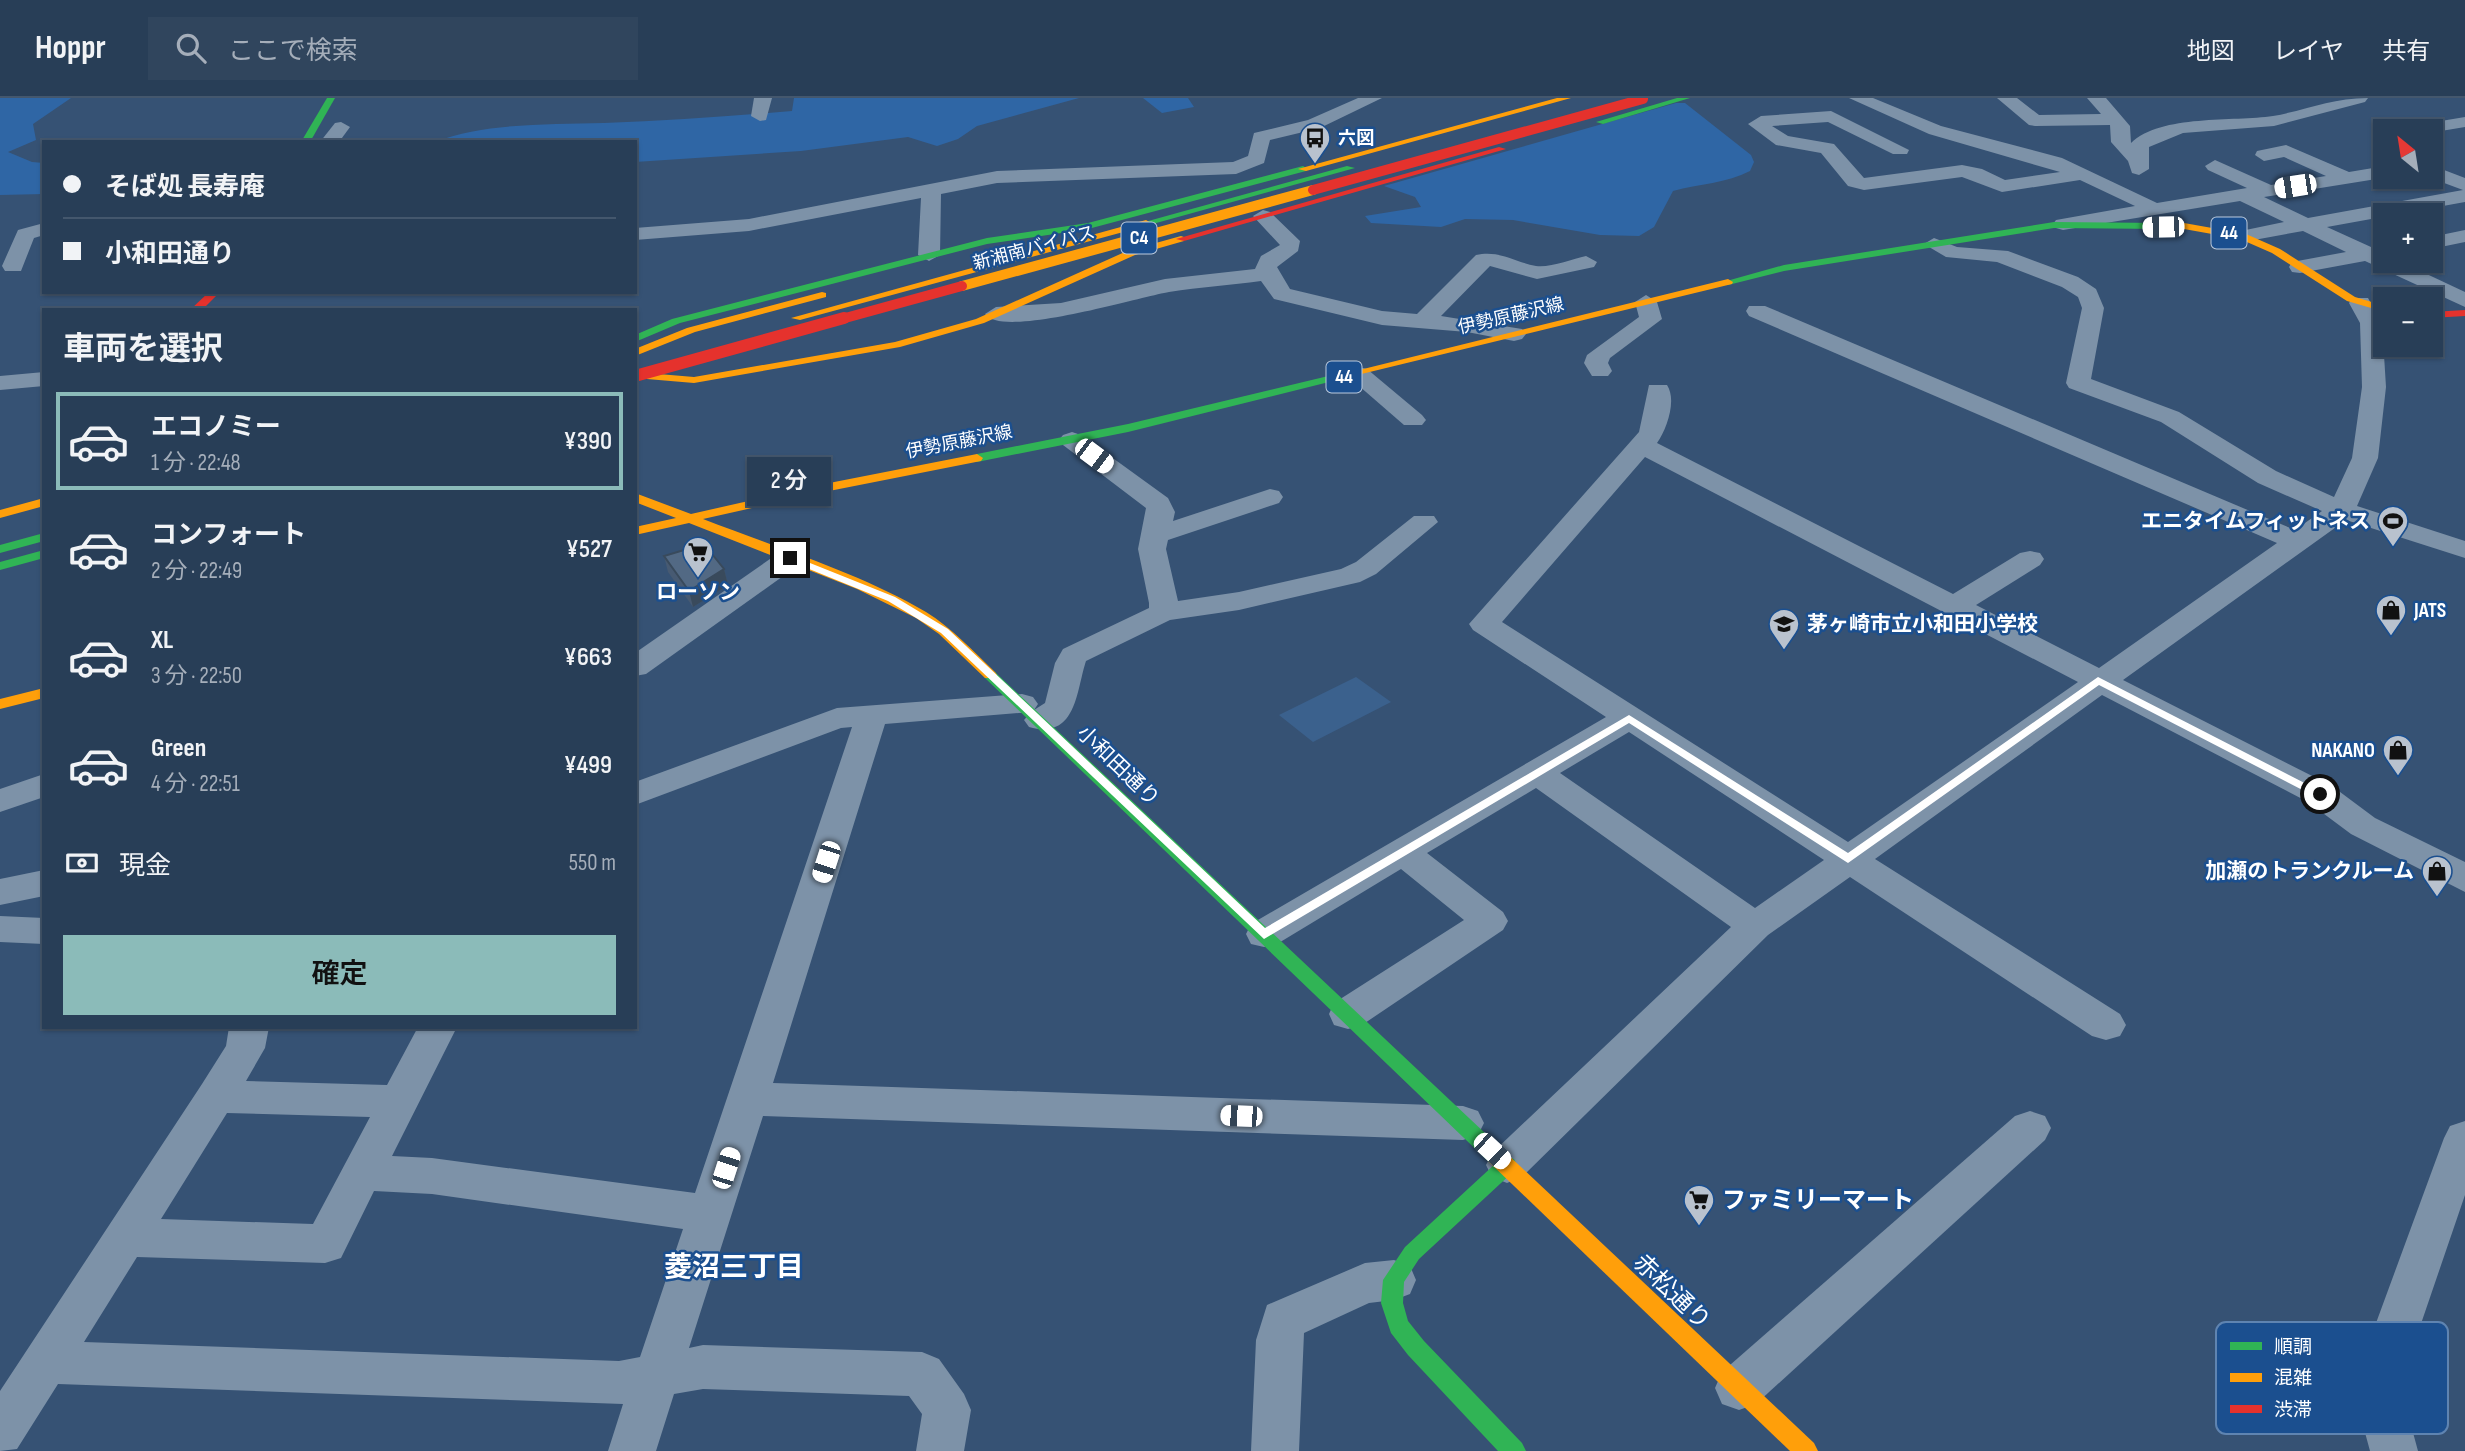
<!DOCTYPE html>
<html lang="ja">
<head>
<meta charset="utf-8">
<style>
	body { margin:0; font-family:"Sofia Sans Condensed","Noto Sans JP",sans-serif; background:#30455d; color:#f1f3f6; height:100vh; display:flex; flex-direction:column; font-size:26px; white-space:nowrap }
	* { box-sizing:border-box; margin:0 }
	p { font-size:23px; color:#a5aeba }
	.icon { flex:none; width:38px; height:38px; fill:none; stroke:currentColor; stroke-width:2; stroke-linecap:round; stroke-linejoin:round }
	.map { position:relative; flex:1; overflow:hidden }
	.details { position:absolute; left:42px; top:210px; width:595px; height:721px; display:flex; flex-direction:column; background:#283e57; border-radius:0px; box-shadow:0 2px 5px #0004,0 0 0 2px #44576d }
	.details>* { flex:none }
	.guide { position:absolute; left:42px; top:42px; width:595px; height:154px; border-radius:0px; box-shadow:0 2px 5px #0004,0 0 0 2px #44576d; display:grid; align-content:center; height:154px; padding:0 21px; background:#283e57 }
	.needle { width:46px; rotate:330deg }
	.fabs { position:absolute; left:2373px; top:21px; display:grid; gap:14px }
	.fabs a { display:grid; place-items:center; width:70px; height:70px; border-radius:0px; background:#283e57; box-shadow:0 2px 5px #0004,0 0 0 2px #44576d; font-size:35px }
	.end { position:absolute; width:32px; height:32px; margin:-16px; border:9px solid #fff; background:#111; box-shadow:0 0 0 4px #111 }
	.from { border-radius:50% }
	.bubble { position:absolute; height:49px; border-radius:0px; background:#283e57; box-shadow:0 2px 5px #0004,0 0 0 2px #44576d; font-size:23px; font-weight:600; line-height:49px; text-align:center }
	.car { position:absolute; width:21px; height:42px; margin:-21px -10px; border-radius:9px; box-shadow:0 0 5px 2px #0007; background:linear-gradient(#fff 24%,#345 0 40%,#fff 0 76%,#345 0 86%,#fff 0) }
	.guide b { display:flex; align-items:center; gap:24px; height:66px; font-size:26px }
	.guide b+b { border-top:2px solid #44576d }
	.guide i { width:18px; height:18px; background:#f1f3f6 }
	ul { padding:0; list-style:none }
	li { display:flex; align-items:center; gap:21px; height:98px; margin:0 14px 10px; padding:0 7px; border:4px solid transparent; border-radius:0px }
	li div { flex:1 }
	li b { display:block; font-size:26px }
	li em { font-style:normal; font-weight:600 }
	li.on { border-color:#8bbbb9 }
	li>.icon { width:63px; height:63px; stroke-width:1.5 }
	h2 { padding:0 21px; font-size:32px; line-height:84px }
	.pay { display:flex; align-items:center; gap:18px; height:77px; padding:0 21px; font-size:26px }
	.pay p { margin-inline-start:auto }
	.action { display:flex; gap:14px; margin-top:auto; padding:14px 21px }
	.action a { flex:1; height:80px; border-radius:0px; background:#8bbbb9; color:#111; font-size:28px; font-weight:600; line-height:80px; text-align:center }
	header { display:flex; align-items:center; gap:42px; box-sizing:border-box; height:98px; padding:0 35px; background:#283e57; border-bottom:2px solid #44576d }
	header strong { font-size:33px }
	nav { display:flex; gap:38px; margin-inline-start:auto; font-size:24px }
	.search { width:490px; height:63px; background:#30455d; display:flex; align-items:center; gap:18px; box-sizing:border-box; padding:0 24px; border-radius:0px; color:#a5aeba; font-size:26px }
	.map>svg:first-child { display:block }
	.green { fill:#2f66a5 }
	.water { fill:#3b618d }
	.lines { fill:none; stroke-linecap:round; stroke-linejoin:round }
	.street { fill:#7d92a8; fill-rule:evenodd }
	.fast { fill:#30b455; fill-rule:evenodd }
	.slow { fill:#ff9f0a; fill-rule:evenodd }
	.jam { fill:#e5322d; fill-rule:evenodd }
	.slow-bridge { stroke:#ff9f0a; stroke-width:10 }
	.jam-bridge-far1 { stroke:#e5322d; stroke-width:10 }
	.jam-bridge { stroke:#e5322d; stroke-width:12 }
	.wall { fill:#475a72 }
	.shaded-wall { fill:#394a5c }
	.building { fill:#526984; stroke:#394a5c; stroke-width:2 }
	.route { fill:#fff }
	.labels { text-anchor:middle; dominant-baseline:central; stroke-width:5; stroke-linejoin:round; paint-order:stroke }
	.far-poi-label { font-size:18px; font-weight:bold; fill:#fff; stroke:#1b4f8f; text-anchor:start }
	.far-street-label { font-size:18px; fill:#fff; stroke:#1b4f8f }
	.shield { fill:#1b4f8f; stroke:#bbcadd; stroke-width:2 }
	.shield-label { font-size:19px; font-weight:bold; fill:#fff }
	.poi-label { font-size:21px; font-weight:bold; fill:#fff; stroke:#1b4f8f; text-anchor:end }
	.street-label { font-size:21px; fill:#fff; stroke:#1b4f8f }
	.near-poi-label { font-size:24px; font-weight:bold; fill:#fff; stroke:#1b4f8f; text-anchor:start }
	.near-street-label { font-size:24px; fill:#fff; stroke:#1b4f8f }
	.near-neighbourhood-label { font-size:28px; font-weight:bold; fill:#fff; stroke:#1b4f8f }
	.key { fill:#1b4f8f; stroke:#5f84b1; stroke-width:2 }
	.key-label { font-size:19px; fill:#fff }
</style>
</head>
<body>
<header>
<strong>Hoppr</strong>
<div class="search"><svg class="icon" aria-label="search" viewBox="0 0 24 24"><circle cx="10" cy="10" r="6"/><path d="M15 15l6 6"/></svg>ここで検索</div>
<nav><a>地図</a><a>レイヤ</a><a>共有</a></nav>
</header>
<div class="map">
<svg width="2465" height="1353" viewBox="0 0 2465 1353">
	<rect width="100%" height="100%" fill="#365274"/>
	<g class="green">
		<path d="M0,0h71l-38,26 3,16 -28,12 24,10 12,1v31l-44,1z"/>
		<path d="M794,0h285l-102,28 -19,13 -21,7 -29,-9 -107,14 -166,11v-20h-201c54,-20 114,-17 170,-19 63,-2 126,-7 188,-12z"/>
		<path d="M1143,0h45l6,9 -32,6z"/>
		<path d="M1676,5h9l66,52 3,7 -4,9c-23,12 -51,13 -77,20l-19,36 -15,9 -39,-1 -87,-15 -48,-1 -24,8 -70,-4 -6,-7 56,-9 -6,-10 -31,-11z"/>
	</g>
	<path class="water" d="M1356,579l35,25 -78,40 -34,-27z"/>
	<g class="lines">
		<g class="street">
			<path d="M754,0h18l-6,22 -6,1 -9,-5z"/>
			<path d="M1358,0h24l-62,30 -50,12 -6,23 -28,11 -239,9 -56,11 -1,61 -11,6 -11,-6 3,-57 -172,33 -114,9v-12l114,-9 248,-48 236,-9 15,-6 6,-23 54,-13z"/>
			<path d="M1849,0h24l68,28 121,32 95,45 90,-15 -39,-18 -3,-4 10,-6 56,25 55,-9 -42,-19 -20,4 -9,-6 2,-4 29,-6 63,27 36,-6v11h4l-125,20 44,21 155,-28 -35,-13h3v-12l34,13v24l-138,25 44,20 10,2 4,12h14l66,31v15l-100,-46 -65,12 -8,-1 -3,-5 3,-5 54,-10 -43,-21 -60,11 -7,-2 -3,-4 3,-4 48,-10 -44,-21 -177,29 -7,-2 -3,-4 3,-4 79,-14 -55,-26 -78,12 -40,-15 -98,13 -16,-4 -27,-33 -45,-8 -28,-21 13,-8 70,-5 78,39 -2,4h-14l-65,-32 -56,4 16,10 46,8 30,34 98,-13 20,4 23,11 55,-8 -131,-38z"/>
			<path d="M1997,0h20l22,17 62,-1 -14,-16h19l24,28 1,17c30,-29 103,-21 142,-27 34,-6 59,-18 95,-18l-3,4 -91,24 -91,7 -34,14v22l-10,6 -7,-2 -4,-12 -17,-19 -1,-17 -75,1 -6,-1z"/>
			<path d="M2465,19v10l-24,4 -9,-5 3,-4z"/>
			<path d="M341,24l9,5 -11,15h-19l15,-19z"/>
			<path d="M1263,112l7,2 30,29 -2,10 -21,16 13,22 92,22 35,3 59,-59c24,-5 38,7 60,11 14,2 36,-7 50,-10l11,6 -3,5 -57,12 -47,-13 -49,50 81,13 4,5 -4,5 -8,2 -47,-9 -85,-7 -108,-26 -13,-18c-30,4 -61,6 -92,11 -30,5 -167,47 -184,22l11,-7 65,-4 104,-24 90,-10 6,-13 19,-11 -27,-29z"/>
			<path d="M44,125v12l-10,3 -13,33h-16l-3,-5 16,-36z"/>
			<path d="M2465,132v12l-34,7v-12z"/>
			<path d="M1934,140l23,9 51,4 70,26 18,12 8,19 -13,71 88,33 97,59 58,26 18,-39 10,-71 -2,-64 -11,-20 3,-5h16l14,25 4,64 -8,71 -21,48 108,35v17l-119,-38 -223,160 209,106 43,32 90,44v30l-114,-58 -43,-32 -206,-107 -227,164 245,155 6,11 -6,11 -14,4 -14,-4 -242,-159 -82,58 -246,242 -15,6 -15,-6 -6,-12 6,-12 239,-226 -195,-139 -109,65 76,59 5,9 -5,9 -141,95 -14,4 -14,-4 -5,-11 5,-11 130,-83 -63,-51 -124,75 -13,3 -13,-3 -5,-10 5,-10 355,-207 -133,-87 -4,-6 170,-192 10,-47h18c10,15 0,44 -10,58l296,151 67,-41 10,-2 10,2 4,6 -4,6 -64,40 123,63 178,-125 -528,-227 -3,-5 3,-5h16l530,224 27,-19 -64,-28 -97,-61 -92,-34 -3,-5 16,-75 -4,-11 -16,-10 -65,-25 -51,-5 -22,-13zM1645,359l433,225 -230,160 -346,-220zM1629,634l195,128 -69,48 -195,-135z"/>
			<path d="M1646,197l11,7 5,17 -52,39 -2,5 4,8 -4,5h-16l-8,-13 3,-8 52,-38 -4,-15z"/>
			<path d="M1359,269l8,2 55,46 4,5 -4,5h-18l-53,-46 -4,-5 4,-5z"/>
			<path d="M44,274v14l-44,4v-14z"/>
			<path d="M1072,334l9,3 87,63 7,14 -2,9 97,-32 9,2 4,6 -4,6 -111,37 -2,9 12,52 61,-9 102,-23 15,-7 58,-46h20l4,6 -62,52 -16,8 -121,28 -69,10 -84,41c-10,30 -9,79 -57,66l-5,-7 7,-8 -146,12 -112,359 690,23 15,5 6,12 -6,12 -15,5 -700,-24 -74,232 14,-3 219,7 17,7 25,35 7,16 -7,41h-48l6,-37 -13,-18 -206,-7 -29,5 -18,57h-48l15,-47 -565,-20 -41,65 -17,2v-60l202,-307 24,-38 3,-19h40l-4,21 -19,33 141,4 31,-58h39l-65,129 40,2 263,35 157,-466 -11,1 -206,77v-23l202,-74 185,-14 11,3 5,7 -4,6 11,-7 10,-40 8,-14 86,-41v-5l-11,-54 8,-41 -83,-63 -4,-5 4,-5zM227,1015l143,4 -57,107 -152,-5zM374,1093l58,3 251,35 -43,128 -21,4 -535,-19 53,-85 188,6 16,-5z"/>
			<path d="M790,452l10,2 4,6 -4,6 -154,110 -11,2v-23l145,-101z"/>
			<path d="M44,676v23l-44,15v-23z"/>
			<path d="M44,772v26l-44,9v-26z"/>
			<path d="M0,818l44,2v26l-44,-2z"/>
			<path d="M2030,1013l15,5 6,12 -6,12 -289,264 -17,6 -17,-6 -7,-16 7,-16 293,-256z"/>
			<path d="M2465,1023v74l-54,158 -6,50 13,48h-48l-13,-48 8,-50 79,-215 6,-12z"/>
			<path d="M1394,1162l16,6 6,14 -6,14 -16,6 -25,3 -65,30 -5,118h-48l5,-111 11,-35 98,-42z"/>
		</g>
		<g class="fast">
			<path d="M327,0h8l-25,44h-9z"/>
			<path d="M1677,0h13l-87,26 -7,-2z"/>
			<path d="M1303,68l5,3 -2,2 -218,58 -101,15 -307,79 -45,19v-7l37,-16 315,-81 101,-15z"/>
			<path d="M1347,68l8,2 -206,57 -8,-2z"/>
			<path d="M2054,124l109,1 5,3 -5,3 -109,-1 -270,43 -56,14 -5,-3 61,-17z"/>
			<path d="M1345,274l4,1v4l-221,55 -151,30 -6,-4 6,-4 151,-30z"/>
			<path d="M44,435v8l-44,12v-8z"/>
			<path d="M44,452v8l-44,12v-8z"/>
			<path d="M990,573l5,1 508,478 2,7 9,2 3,6 -3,6 -95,88 -15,23 -1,21 5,18 16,20 98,102 4,8h-28l-90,-96 -17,-22 -10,-30 2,-23 22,-33 90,-83 -6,-2 -504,-484 -2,-3 2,-3z"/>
		</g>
		<g class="slow">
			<path d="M1557,0h14l-265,73 -8,-2z"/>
			<path d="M1146,122l5,3 -2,2 -349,95 -9,-2z"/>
			<path d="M2163,125h21l62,11 34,15 75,48 30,9v6l-38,-11 -75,-48 -32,-14 -56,-10 -24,-1 -2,-2z"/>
			<path d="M1181,138l3,1v4l-49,14 -151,68 -84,24 -206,36 -59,-5v-6l59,5 201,-35 81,-23 151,-68z"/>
			<path d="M1728,181l5,3 -1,2 -387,94 -6,-3z"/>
			<path d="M822,194l4,1v4l-131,35 -60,24v-7l52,-21z"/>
			<path d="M977,356l6,4 -2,3 -162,32 -116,26c72,28 157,54 223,93 26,16 47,39 69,60l2,3 -2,3h-10l-46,-44 -23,-16 -59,-29 -168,-66 -54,12v-8l41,-9 -41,-16v-9l56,21 128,-29z"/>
			<path d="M44,400v8l-44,12v-8z"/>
			<path d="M44,590v10l-44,11v-10z"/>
			<path d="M1496,1050l7,2 311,293 4,8h-28l-301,-289 -3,-6 3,-6z"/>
		</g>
		<g class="jam">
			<path d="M1499,49l7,2 -322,92 -8,-2z"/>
			<path d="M209,194h11l-18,18h-12z"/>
			<path d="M2465,212v6l-34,2v-6z"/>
		</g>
		<path class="slow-bridge" d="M962,188l351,-96"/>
		<g class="jam-bridge-far1">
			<path d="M1313,92l330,-91"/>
			<path d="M838,222l124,-34"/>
		</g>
		<path class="jam-bridge" d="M635,278l209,-58"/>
	</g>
	<path class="wall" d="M664,458l60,13 4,16 -35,22 -25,-35z"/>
	<path class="shaded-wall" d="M724,471l4,16 -35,22 -4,-16z"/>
	<path class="building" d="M704,446l20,25 -35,22 -25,-35z"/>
	<path class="route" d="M790,457l105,42 53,32 317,299 364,-213 219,138 250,-176 228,117 -10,3 -217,-112 -251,178 -219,-140 -365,216 -323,-306 -53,-32 -101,-41z"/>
	<defs>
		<g id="bus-pin" transform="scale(1.575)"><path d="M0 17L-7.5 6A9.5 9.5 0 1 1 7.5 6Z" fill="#b9c2ce" stroke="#1b4f8f"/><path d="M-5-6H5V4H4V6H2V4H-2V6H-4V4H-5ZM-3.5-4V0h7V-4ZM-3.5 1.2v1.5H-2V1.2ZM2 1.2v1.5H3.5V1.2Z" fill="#111"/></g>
		<g id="stadium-pin" transform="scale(1.575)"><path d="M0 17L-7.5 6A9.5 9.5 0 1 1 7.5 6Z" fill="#b9c2ce" stroke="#1b4f8f"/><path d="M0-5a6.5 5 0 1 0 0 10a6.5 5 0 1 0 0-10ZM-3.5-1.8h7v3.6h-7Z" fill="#111"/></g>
		<g id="supermarket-pin" transform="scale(1.575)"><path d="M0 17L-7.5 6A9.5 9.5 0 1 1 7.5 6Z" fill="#b9c2ce" stroke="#1b4f8f"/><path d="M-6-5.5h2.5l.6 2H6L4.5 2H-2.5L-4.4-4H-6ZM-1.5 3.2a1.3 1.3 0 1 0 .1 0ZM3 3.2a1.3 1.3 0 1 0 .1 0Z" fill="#111"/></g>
		<g id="shop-pin" transform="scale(1.575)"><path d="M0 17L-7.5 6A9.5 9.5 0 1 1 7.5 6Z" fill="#b9c2ce" stroke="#1b4f8f"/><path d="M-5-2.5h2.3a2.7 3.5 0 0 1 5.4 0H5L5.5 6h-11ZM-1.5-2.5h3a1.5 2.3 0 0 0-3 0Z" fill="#111"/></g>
		<g id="school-pin" transform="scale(1.575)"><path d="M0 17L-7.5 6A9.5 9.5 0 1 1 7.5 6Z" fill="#b9c2ce" stroke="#1b4f8f"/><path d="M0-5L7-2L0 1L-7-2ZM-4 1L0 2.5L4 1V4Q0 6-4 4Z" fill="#111"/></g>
	</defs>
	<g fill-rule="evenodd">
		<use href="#bus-pin" x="1315" y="40"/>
		<use href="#stadium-pin" x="2393" y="423"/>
		<use href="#supermarket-pin" x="698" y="454"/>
		<use href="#shop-pin" x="2391" y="512"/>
		<use href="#school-pin" x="1784" y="526"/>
		<use href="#shop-pin" x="2398" y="652"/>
		<use href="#shop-pin" x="2437" y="773"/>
		<use href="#supermarket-pin" x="1699" y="1102"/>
	</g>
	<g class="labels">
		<g class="far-poi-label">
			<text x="1338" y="40">六図</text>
		</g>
		<g class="far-street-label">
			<text transform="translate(1034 150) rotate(-15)">新湘南バイパス</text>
			<text transform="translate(1511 218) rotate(-13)">伊勢原藤沢線</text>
			<text transform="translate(959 344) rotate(-11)">伊勢原藤沢線</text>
		</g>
		<g class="shield">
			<rect x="2211.5" y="119.5" width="35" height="31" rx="5"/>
			<rect x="1121.5" y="124.5" width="35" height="31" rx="5"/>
			<rect x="1326.5" y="263.5" width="35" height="31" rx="5"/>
		</g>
		<g class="shield-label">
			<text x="2229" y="135">44</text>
			<text x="1139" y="140">C4</text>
			<text x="1344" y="279">44</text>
		</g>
		<g class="poi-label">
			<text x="2370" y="423">エニタイムフィットネス</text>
			<text x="698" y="494" text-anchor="middle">ローソン</text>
			<text x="2414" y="512" text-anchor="start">JATS</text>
			<text x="1807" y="526" text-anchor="start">茅ヶ崎市立小和田小学校</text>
			<text x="2375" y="652">NAKANO</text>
			<text x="2414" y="773">加瀬のトランクルーム</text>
		</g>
		<g class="street-label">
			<text transform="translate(1118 668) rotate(44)">小和田通り</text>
		</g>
		<g class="near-poi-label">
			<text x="1722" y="1102">ファミリーマート</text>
		</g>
		<g class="near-street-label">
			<text transform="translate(1672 1194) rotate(44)">赤松通り</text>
		</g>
		<g class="near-neighbourhood-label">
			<text x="734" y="1169">菱沼三丁目</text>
		</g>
	</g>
	<rect x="2216" y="1224" width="232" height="112" rx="10" class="key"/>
	<rect x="2230" y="1244" width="32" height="8" fill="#30b455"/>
	<rect x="2230" y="1275" width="32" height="9" fill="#ff9f0a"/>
	<rect x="2230" y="1307" width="32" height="8" fill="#e5322d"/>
	<g class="key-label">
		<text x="2274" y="1255">順調</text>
		<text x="2274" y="1286">混雑</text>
		<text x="2274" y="1318">渋滞</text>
	</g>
</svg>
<div class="fabs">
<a><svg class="needle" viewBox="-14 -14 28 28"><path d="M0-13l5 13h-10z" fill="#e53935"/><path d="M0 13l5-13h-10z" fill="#a5aeba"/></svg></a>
<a>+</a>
<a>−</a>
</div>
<i class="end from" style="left:2320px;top:696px"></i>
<i class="end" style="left:790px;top:460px"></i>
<div class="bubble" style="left:747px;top:359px;width:84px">2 分</div>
<i class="car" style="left:2295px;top:88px;rotate:261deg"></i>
<i class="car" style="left:2163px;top:129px;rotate:269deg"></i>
<i class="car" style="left:1094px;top:358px;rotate:127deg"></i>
<i class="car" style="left:826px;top:764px;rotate:198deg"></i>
<i class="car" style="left:1241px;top:1018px;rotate:272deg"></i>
<i class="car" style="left:1492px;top:1053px;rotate:133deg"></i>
<i class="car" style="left:726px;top:1070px;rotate:18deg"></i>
<div class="guide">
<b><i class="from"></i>そば処 長寿庵</b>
<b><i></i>小和田通り</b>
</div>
<section class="details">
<h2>車両を選択</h2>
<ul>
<li class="on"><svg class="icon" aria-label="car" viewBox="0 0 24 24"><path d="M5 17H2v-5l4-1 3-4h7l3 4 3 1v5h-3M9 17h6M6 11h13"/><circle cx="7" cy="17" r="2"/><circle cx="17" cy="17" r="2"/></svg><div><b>エコノミー</b><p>1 分 · 22:48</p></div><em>¥390</em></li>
<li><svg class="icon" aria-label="car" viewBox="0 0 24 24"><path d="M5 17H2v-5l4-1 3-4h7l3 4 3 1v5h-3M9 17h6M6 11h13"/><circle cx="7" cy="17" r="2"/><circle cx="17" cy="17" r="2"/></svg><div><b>コンフォート</b><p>2 分 · 22:49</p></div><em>¥527</em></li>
<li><svg class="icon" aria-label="car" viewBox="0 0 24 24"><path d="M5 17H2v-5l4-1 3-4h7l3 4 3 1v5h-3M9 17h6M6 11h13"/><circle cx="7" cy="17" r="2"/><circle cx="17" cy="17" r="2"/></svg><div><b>XL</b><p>3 分 · 22:50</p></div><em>¥663</em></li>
<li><svg class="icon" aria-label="car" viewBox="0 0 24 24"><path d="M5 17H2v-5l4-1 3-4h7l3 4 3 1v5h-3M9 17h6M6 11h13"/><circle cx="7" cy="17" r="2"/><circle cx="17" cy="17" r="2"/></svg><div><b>Green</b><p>4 分 · 22:51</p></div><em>¥499</em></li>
</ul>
<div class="pay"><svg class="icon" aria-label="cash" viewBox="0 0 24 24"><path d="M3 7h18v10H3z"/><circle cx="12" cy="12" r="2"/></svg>現金<p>550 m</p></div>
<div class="action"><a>確定</a></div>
</section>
</div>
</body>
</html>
